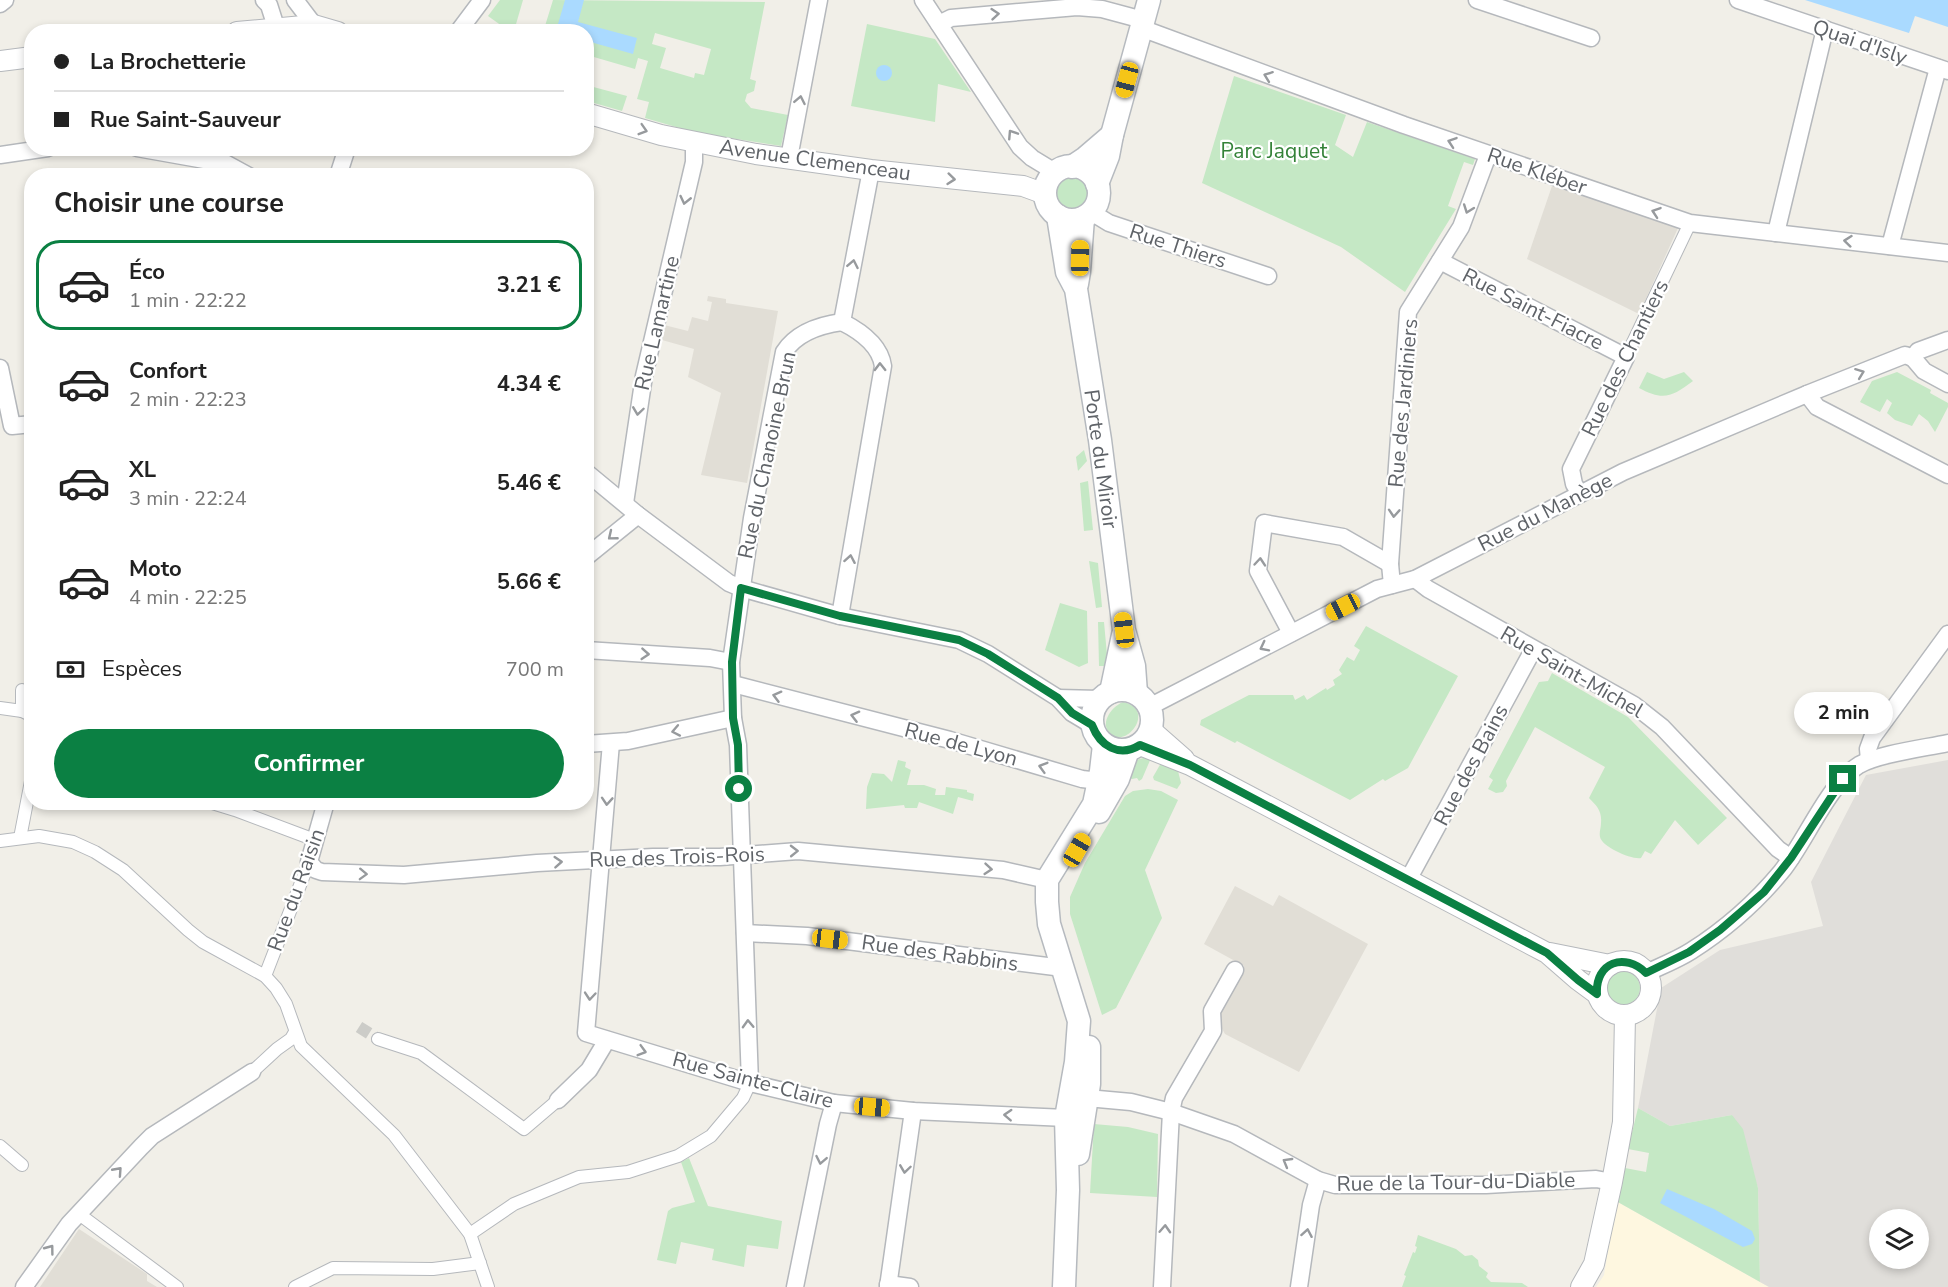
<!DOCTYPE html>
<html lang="fr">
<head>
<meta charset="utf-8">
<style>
	body { margin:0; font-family:"Nunito Sans",sans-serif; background:#f2f2f2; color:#222; height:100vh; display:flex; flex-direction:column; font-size:22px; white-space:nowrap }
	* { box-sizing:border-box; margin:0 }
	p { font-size:20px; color:#767676 }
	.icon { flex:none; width:33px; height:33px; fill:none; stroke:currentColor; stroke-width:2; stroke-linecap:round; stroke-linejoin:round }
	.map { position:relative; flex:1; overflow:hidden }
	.sheet { position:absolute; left:24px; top:168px; width:570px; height:642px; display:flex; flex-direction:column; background:#fff; border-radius:24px; box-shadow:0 3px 9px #0003 }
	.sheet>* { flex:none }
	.top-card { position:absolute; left:24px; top:24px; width:570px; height:132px; border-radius:24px; box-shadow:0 3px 9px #0003; display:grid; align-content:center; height:132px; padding:0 30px; background:#fff }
	.tools { position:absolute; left:1869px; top:1209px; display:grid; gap:12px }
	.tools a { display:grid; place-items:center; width:60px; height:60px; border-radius:50%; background:#fff; box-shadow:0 3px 9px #0003; font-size:30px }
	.end { position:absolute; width:27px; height:27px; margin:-14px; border:8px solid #0b8043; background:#fff; box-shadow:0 0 0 3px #fff }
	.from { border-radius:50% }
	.bubble { position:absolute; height:42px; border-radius:21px; background:#fff; box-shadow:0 3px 9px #0003; font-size:20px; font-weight:700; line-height:42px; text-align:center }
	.car { position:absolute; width:18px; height:36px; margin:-18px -9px; border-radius:8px; box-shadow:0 0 4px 2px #0007; background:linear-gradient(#f5c518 24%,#345 0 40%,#f5c518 0 76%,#345 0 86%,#f5c518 0) }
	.top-card b { display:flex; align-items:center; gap:21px; height:57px; font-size:22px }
	.top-card b+b { border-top:2px solid #e0e0e0 }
	.top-card i { width:15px; height:15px; background:#222 }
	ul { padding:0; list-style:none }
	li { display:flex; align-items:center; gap:18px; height:90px; margin:0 12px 9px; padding:0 18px; border:3px solid transparent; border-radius:24px }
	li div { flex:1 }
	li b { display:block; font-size:22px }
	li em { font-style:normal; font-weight:700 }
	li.selected { border-color:#0b8043 }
	li>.icon { width:54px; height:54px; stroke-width:1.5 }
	h2 { padding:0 30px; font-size:27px; line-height:72px }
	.pay { display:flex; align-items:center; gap:15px; height:66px; padding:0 30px; font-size:22px }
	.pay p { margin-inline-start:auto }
	.action { display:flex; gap:12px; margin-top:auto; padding:12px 30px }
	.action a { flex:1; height:69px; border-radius:36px; background:#0b8043; color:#fff; font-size:24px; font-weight:700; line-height:69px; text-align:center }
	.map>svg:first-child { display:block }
	.commercial { fill:#fef7e0 }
	.industrial { fill:#e0deda; fill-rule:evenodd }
	.education { fill:#e1ded6 }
	.green { fill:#c5e8c5; fill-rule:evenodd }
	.water { fill:#aadaff }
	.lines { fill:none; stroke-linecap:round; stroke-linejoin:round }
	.pedestrian-tunnel { stroke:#ccccc8; stroke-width:12; stroke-dasharray:12 6; stroke-linecap:butt }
	.pedestrian-casing { stroke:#b5b8bc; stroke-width:14 }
	.minor-casing { stroke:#b5b8bc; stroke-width:19 }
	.tertiary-casing { stroke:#b5b8bc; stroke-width:22 }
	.secondary-casing { stroke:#b6babf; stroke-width:25 }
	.pedestrian { stroke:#fff; stroke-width:12 }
	.minor { stroke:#fff; stroke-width:16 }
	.tertiary { stroke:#fff; stroke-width:20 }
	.secondary { stroke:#fff; stroke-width:22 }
	.oneway { stroke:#979a9d }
	.route { stroke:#0b8043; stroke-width:8 }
	.labels { text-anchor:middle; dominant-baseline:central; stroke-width:4.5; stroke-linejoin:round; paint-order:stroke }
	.street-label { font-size:21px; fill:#5f6368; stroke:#fff }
	.park-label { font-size:21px; fill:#348238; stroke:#fff }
</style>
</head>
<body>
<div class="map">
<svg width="1948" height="1287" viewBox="0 0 1948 1287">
	<rect width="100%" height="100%" fill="#f1efe8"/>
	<path class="commercial" d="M1616,1201l153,86h-173l8,-12z"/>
	<path class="industrial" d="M1948,760v527h-179l-9,-5 -2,-94 -26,-73 -62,11 -32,-18 23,-120 59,-38 103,-24 -12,-44 55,-107zM1880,1220h38v38h-38z"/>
	<g class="education">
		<path d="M1553,183l125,45 -39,86 -112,-55z"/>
		<path d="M708,296l18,3v4l52,8 -31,172 -46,-8 20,-82 -33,-16 6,-28 -32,-9 2,-15 24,6 4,-14 16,4 4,-19 -5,-1z"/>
		<path d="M1235,886l38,20 6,-11 89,49 -69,128 -74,-38 -8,-15 27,-53 -40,-22z"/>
		<path d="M79,1229l68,45v7l10,6h-117z"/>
	</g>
	<g class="green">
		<path d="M500,0h23l-9,31h-5l-21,-15z"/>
		<path d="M553,0l212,2 -15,77 6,2 -2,10 -7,3 -2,7 6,7 37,7 -7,31 -84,-13 -52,-15 4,-16 -12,-3 11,-38 -10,-3 -3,11 -48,-14 -1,-23h-46l2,-7 3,1zM655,33l56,16 -7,26 -9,-2 -1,5 -34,-10 6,-20 -14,-4z"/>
		<path d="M867,24l68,15 36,53 -33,-8 -3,38 -84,-16z"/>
		<path d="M1234,76l112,39 -11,30 18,12 14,-35 108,37 -2,6 -9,-3 -16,44 8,3 -51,83 -64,-45 -139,-64z"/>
		<path d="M586,85l41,11 -5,15 -35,-10z"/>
		<circle cx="1072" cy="193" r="26"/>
		<path d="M1647,372l17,7 20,-7 9,9c-21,16 -30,20 -54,7z"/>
		<path d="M1897,372l34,18 -1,3 18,10v4l-13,25 -7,-11 -9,-7 -7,12 -17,-6 -8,-7 5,-10 -5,-4 -7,13 -20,-10 12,-21z"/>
		<path d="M1084,450l3,11 -9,10 -2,-14z"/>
		<path d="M1088,481l5,49 -9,1 -4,-48z"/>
		<path d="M1089,561l9,2 4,44 -6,1z"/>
		<path d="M1060,603l27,8 1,52 -9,4 -34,-17z"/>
		<path d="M1098,622h6l4,44h-9z"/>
		<path d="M1366,626l92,50 -50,92 -23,13 -2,-2 -33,21 -113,-59 -2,2 -35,-18 1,-5 48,-25h44l2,5 9,-5 3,5 19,-12 1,2 8,-5 -2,-5 9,-6 -3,-4 8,-13 7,4 6,-11 -6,-4z"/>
		<path d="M1552,673l76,44 99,101 -29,27 -23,-25 -24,34 -6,-3 -4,7c-9,2 -39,-11 -41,-21 -1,-5 1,-9 1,-14 1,-12 -4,-17 -12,-25l16,-31 -70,-40 -29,54 1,5 -4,6 -7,1 -8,-4 5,-9 -4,-3 50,-95 9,-1z"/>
		<path d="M1123,702c33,7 5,45 -11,33 -14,-10 -1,-28 11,-33z"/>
		<path d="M1143,758h8l-9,21 -3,2 -2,-3 -5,1 -6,-3 7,-15z"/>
		<path d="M898,760l8,2 -1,5 6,3 -4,15h17l12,4 -1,6h10l1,-8 21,3v2l7,2 -1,7 -15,-4 -5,17 -34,-12 -2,6h-12l-1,-3 -38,4 1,-22 5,-14 12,1 8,8z"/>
		<path d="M1161,763l17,8 3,12 -4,6 -23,-9 -1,-3z"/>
		<path d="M1148,789l13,2 17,9 -33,70 17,48 -46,90 -14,7 -32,-101v-17l15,-34 40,-67 8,-5z"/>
		<circle cx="1623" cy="988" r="17"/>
		<path d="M1638,1108l32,18 62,-11 11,14 15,59 2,94 -144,-81 9,-33 21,4 3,-19 -21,-4z"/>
		<path d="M1094,1124l34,3 30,7 -1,63 -67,-4z"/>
		<path d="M689,1158l19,48 74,15 -4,28 -31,-4 -3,22 -32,-7 2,-11 -33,-7 -5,22 -19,-4 11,-49 4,-3 23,-6 -14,-40z"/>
		<path d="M1418,1235l38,14 9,7 7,-1 6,5 1,6 9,7 -2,4 5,5 31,1 6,4h-126l4,-11 -2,-1 9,-23 2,1 2,-6 -2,-1z"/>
	</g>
	<g class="water">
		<path d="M565,0h19l-6,22 59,16 -4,16 -46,-13 -1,-9 -30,-1z"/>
		<path d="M1805,0h143v27l-33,-11 -6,17z"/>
		<circle cx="884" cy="73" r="8"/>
		<path d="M1667,1189l47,20 38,22 3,8 -3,5 -9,3 -83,-44z"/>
	</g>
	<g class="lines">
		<path class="pedestrian-tunnel" d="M359,1027l19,12"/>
		<g class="pedestrian-casing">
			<g id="pedestrian">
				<path d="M1626,357l64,-134"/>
				<path d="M0,708l22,3 10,5"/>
				<path d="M22,711v-21"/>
				<path d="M209,802l26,8 80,30"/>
				<path d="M20,838l12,-62"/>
				<path d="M0,841l39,-5 34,6 22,10 28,18 65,60 15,12 62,34 11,12 10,16 15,42 93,89 76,99 18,53"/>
				<path d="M265,976l44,-114"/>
				<path d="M378,1039l43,14 103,76 34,-29"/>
				<path d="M252,1072l25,-23 14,-10 4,-7"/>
				<path d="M0,1146l22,19"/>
				<path d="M79,1214l98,73"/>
				<path d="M470,1234l44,-30 65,-27 49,-5 50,-16 33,-20 32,-38 7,-15"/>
				<path d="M295,1287l38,-19 100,1 47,-6"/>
			</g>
		</g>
		<g class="minor-casing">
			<g id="minor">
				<path d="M264,0l5,5 7,22"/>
				<path d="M295,0l19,25"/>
				<path d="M923,0l97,147 12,11 23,14"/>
				<path d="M1477,0l114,38"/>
				<path d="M1738,0l210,71"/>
				<path d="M0,4l5,-4"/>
				<path d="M939,24l12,-6 126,-11 25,2 41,11"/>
				<path d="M1141,28l263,97 286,98 258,30"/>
				<path d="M458,32l24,-32"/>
				<path d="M137,148l90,16 22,12"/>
				<path d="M0,155l48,-7"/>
				<path d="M789,158l30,-158"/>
				<path d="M338,176l9,-28"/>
				<path d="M1091,212l18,11 159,53"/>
				<path d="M1776,233l49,-204"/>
				<path d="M1890,246l48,-178"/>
				<path d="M1440,261l186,96 -55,112 3,15 6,10"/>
				<path d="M842,322l29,-152"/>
				<path d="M1913,358l11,13 24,13"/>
				<path d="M1913,358l5,-7 30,-11"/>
				<path d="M0,368l12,58 20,-2"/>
				<path d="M1807,394l10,13 131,68"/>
				<path d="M586,472l52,43 91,68 12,5 99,28 119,24 29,14 70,44 14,15 20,12"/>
				<path d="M625,503l19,-127 50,-214v-19"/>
				<path d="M586,557l52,-42"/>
				<path d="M1415,579l13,10 206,116 28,22 116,122 13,9"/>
				<path d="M1392,585l-2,-21 18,-252 53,-85 27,-72"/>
				<path d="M840,616l43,-250c-3,-21 -23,-35 -41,-44"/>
				<path d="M1291,633l-33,-62 6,-48 79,14 47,27"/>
				<path d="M586,650l124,8 21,4"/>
				<path d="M733,684l217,56 132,39 17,2"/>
				<path d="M1058,698l42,1"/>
				<path d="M1149,707l228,-118 38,-10 208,-107 184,-78 98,-39 8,3"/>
				<path d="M611,743l-25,290 164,50 84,20 79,8 153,7"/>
				<path d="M586,744l42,-3 105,-23"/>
				<path d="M1869,760l-1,-11 4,-11 76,-104"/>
				<path d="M326,802l-17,60 7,8 6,2 82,3 133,-12 116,-6h67l78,-6 205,19 44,10"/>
				<path d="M1408,880l125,-230"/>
				<path d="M745,933l62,3 256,32"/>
				<path d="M1646,973c15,-7 31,-13 45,-22 33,-21 65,-49 90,-79 24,-29 47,-88 78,-107 19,-11 66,-17 89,-22"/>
				<path d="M750,1083l-12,-338 -5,-27 -2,-56 21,-144 32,-166c13,-20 36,-27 58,-30"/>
				<path d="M1076,1097l55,5 40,10 63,22 84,46 17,5h151l110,-6 16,3"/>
				<path d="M558,1100l31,-30 18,-30"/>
				<path d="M888,1284l22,3"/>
				<path d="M24,1287l45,-63 72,-77 11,-11 100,-64"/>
				<path d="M795,1287l33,-163 6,-21"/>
				<path d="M888,1287l25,-176"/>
				<path d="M1162,1287l9,-175 3,-14 39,-67 -1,-20 23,-41"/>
				<path d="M1299,1287l12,-82 7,-25"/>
			</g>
		</g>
		<g class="tertiary-casing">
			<g id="tertiary">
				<path d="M237,32l77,-7 24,7"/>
				<path d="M0,61l32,-4"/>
				<path d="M586,113l75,22 95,19 115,16 152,16 22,8"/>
				<path d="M1151,730l33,29"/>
				<path d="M1140,745l50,20 357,188 31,27 19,14"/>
				<path d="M1550,953l60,12"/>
				<circle cx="1624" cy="988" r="27"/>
				<path d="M1581,1287l13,-23 18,-82 11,-60 2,-107"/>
			</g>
		</g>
		<g class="secondary-casing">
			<g id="secondary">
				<circle cx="1072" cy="193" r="27"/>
				<path d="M1072,167l12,-8 28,-24"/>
				<path d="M1097,184l11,-28 4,-21 37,-135"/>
				<path d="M1058,216l9,56 9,17 24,151 24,190 10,36 2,27"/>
				<path d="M1077,284l2,-12 4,-54"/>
				<circle cx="1122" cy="720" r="30"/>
				<path d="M1111,692l12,-57"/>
				<path d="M1099,812l19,-33 10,-29"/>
				<path d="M1078,1154l11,-70v-37"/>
				<path d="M1064,1287l4,-97 -2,-72 10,-56 3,-41 -30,-97 -2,-22v-22l47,-76 7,-33 3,-26"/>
			</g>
		</g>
		<use href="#pedestrian" class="pedestrian"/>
		<use href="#minor" class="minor"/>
		<use href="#tertiary" class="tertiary"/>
		<use href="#secondary" class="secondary"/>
	</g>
	<defs><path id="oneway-chevron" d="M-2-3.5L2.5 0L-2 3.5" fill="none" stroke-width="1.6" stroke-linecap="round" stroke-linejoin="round" transform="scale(1.5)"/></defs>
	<g class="oneway">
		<use href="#oneway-chevron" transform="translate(995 14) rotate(-5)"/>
		<use href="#oneway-chevron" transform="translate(1268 76) rotate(-159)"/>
		<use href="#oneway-chevron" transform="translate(800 100) rotate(-79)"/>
		<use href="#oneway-chevron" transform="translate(643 130) rotate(17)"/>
		<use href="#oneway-chevron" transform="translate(1012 134) rotate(-123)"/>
		<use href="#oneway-chevron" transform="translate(1452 142) rotate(-161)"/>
		<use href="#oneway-chevron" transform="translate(951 179) rotate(6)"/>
		<use href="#oneway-chevron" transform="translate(685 200) rotate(103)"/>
		<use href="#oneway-chevron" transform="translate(1468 209) rotate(110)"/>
		<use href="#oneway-chevron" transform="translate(1656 212) rotate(-161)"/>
		<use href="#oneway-chevron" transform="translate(1848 241) rotate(-174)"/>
		<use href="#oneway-chevron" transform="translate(853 264) rotate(-79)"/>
		<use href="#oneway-chevron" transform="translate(880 367) rotate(-91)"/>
		<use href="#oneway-chevron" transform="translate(1860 373) rotate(-21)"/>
		<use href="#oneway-chevron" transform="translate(638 411) rotate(98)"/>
		<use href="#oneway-chevron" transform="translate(1394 513) rotate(94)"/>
		<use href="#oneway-chevron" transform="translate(612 536) rotate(141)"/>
		<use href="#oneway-chevron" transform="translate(850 559) rotate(-80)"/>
		<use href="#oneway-chevron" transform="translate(1260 562) rotate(-85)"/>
		<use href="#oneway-chevron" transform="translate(1264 647) rotate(153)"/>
		<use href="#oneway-chevron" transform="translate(645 654) rotate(4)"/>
		<use href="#oneway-chevron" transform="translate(777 696) rotate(-165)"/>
		<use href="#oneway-chevron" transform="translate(855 716) rotate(-166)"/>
		<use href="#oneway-chevron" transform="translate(676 731) rotate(169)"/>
		<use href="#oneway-chevron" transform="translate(1043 767) rotate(-164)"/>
		<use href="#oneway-chevron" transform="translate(607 801) rotate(94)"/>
		<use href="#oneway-chevron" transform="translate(794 851) rotate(-1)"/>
		<use href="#oneway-chevron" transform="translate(558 862) rotate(-4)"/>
		<use href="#oneway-chevron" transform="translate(988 869) rotate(5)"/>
		<use href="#oneway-chevron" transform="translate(363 874) rotate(2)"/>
		<use href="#oneway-chevron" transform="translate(590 996) rotate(95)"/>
		<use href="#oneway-chevron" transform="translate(748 1024) rotate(-92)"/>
		<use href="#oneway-chevron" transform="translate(642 1051) rotate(16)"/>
		<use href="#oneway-chevron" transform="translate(1008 1115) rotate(-177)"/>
		<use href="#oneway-chevron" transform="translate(821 1160) rotate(101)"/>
		<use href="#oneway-chevron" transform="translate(1287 1162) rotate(-150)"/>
		<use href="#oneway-chevron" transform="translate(905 1169) rotate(98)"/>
		<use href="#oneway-chevron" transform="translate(118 1171) rotate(-48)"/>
		<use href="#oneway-chevron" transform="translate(1165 1229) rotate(-87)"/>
		<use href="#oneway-chevron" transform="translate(1307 1233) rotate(-80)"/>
		<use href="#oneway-chevron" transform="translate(50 1249) rotate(-53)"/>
	</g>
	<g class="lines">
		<path class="route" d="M739,789l-1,-44 -5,-27 -1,-56 9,-74 99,28 119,24 29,14 70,44 14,15 20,12c8,21 27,33 48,20l50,20 357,188 31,27 19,14c-2,-32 28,-42 49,-21l43,-21 31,-22 44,-38 27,-34 52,-79"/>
	</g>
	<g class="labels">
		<g class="street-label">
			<text transform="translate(1860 42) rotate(19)">Quai d'Isly</text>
			<text transform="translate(815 160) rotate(8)">Avenue Clemenceau</text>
			<text transform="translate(1537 171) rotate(19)">Rue Kléber</text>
			<text transform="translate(1178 246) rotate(18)">Rue Thiers</text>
			<text transform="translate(1533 309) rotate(27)">Rue Saint-Fiacre</text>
			<text transform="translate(657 323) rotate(-77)">Rue Lamartine</text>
			<text transform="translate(1625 358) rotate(-64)">Rue des Chantiers</text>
			<text transform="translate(1403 403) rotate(-85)">Rue des Jardiniers</text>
			<text transform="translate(767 455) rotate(-78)">Rue du Chanoine Brun</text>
			<text transform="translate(1101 459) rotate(82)">Porte du Miroir</text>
			<text transform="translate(1545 512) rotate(-27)">Rue du Manège</text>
			<text transform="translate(1572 672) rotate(30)">Rue Saint-Michel</text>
			<text transform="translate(961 744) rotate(15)">Rue de Lyon</text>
			<text transform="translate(1471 765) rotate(-62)">Rue des Bains</text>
			<text transform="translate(677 857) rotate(-2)">Rue des Trois-Rois</text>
			<text transform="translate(296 890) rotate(-70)">Rue du Raisin</text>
			<text transform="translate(940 953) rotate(8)">Rue des Rabbins</text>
			<text transform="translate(753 1080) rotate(15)">Rue Sainte-Claire</text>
			<text transform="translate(1456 1182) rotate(-1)">Rue de la Tour-du-Diable</text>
		</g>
		<g class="park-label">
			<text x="1274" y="151">Parc Jaquet</text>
		</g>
	</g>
</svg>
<div class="tools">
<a><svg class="icon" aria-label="layers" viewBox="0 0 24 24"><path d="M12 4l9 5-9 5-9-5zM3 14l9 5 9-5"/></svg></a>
</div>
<i class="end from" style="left:739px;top:789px"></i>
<i class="end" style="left:1843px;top:779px"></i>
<div class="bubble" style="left:1794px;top:692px;width:99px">2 min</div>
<i class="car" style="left:1127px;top:80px;rotate:195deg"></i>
<i class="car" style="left:1080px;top:258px;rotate:1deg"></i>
<i class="car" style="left:1343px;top:607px;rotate:243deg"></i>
<i class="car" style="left:1124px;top:630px;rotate:353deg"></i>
<i class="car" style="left:1077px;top:850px;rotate:30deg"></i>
<i class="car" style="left:830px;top:939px;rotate:97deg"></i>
<i class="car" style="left:872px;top:1107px;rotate:95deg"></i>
<div class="top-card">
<b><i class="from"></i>La Brochetterie</b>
<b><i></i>Rue Saint-Sauveur</b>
</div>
<section class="sheet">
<h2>Choisir une course</h2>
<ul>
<li class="selected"><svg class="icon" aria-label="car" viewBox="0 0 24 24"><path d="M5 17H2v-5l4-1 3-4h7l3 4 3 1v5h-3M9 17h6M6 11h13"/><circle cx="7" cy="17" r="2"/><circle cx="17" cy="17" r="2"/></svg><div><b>Éco</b><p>1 min · 22:22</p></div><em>3.21 €</em></li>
<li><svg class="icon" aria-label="car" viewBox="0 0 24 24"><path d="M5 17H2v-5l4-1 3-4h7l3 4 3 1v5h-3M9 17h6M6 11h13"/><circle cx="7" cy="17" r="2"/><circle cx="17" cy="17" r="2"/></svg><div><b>Confort</b><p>2 min · 22:23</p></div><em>4.34 €</em></li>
<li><svg class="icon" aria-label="car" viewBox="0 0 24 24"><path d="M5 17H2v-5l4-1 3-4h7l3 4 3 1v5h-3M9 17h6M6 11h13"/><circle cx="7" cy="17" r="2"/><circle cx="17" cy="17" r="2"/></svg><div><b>XL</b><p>3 min · 22:24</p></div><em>5.46 €</em></li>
<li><svg class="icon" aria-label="car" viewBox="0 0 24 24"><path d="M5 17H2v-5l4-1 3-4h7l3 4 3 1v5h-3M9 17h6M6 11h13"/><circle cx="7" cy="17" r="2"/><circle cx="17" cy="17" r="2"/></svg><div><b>Moto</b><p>4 min · 22:25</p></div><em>5.66 €</em></li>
</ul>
<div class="pay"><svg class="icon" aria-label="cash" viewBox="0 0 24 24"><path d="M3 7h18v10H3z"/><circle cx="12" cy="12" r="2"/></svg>Espèces<p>700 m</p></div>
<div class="action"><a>Confirmer</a></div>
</section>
</div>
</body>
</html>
